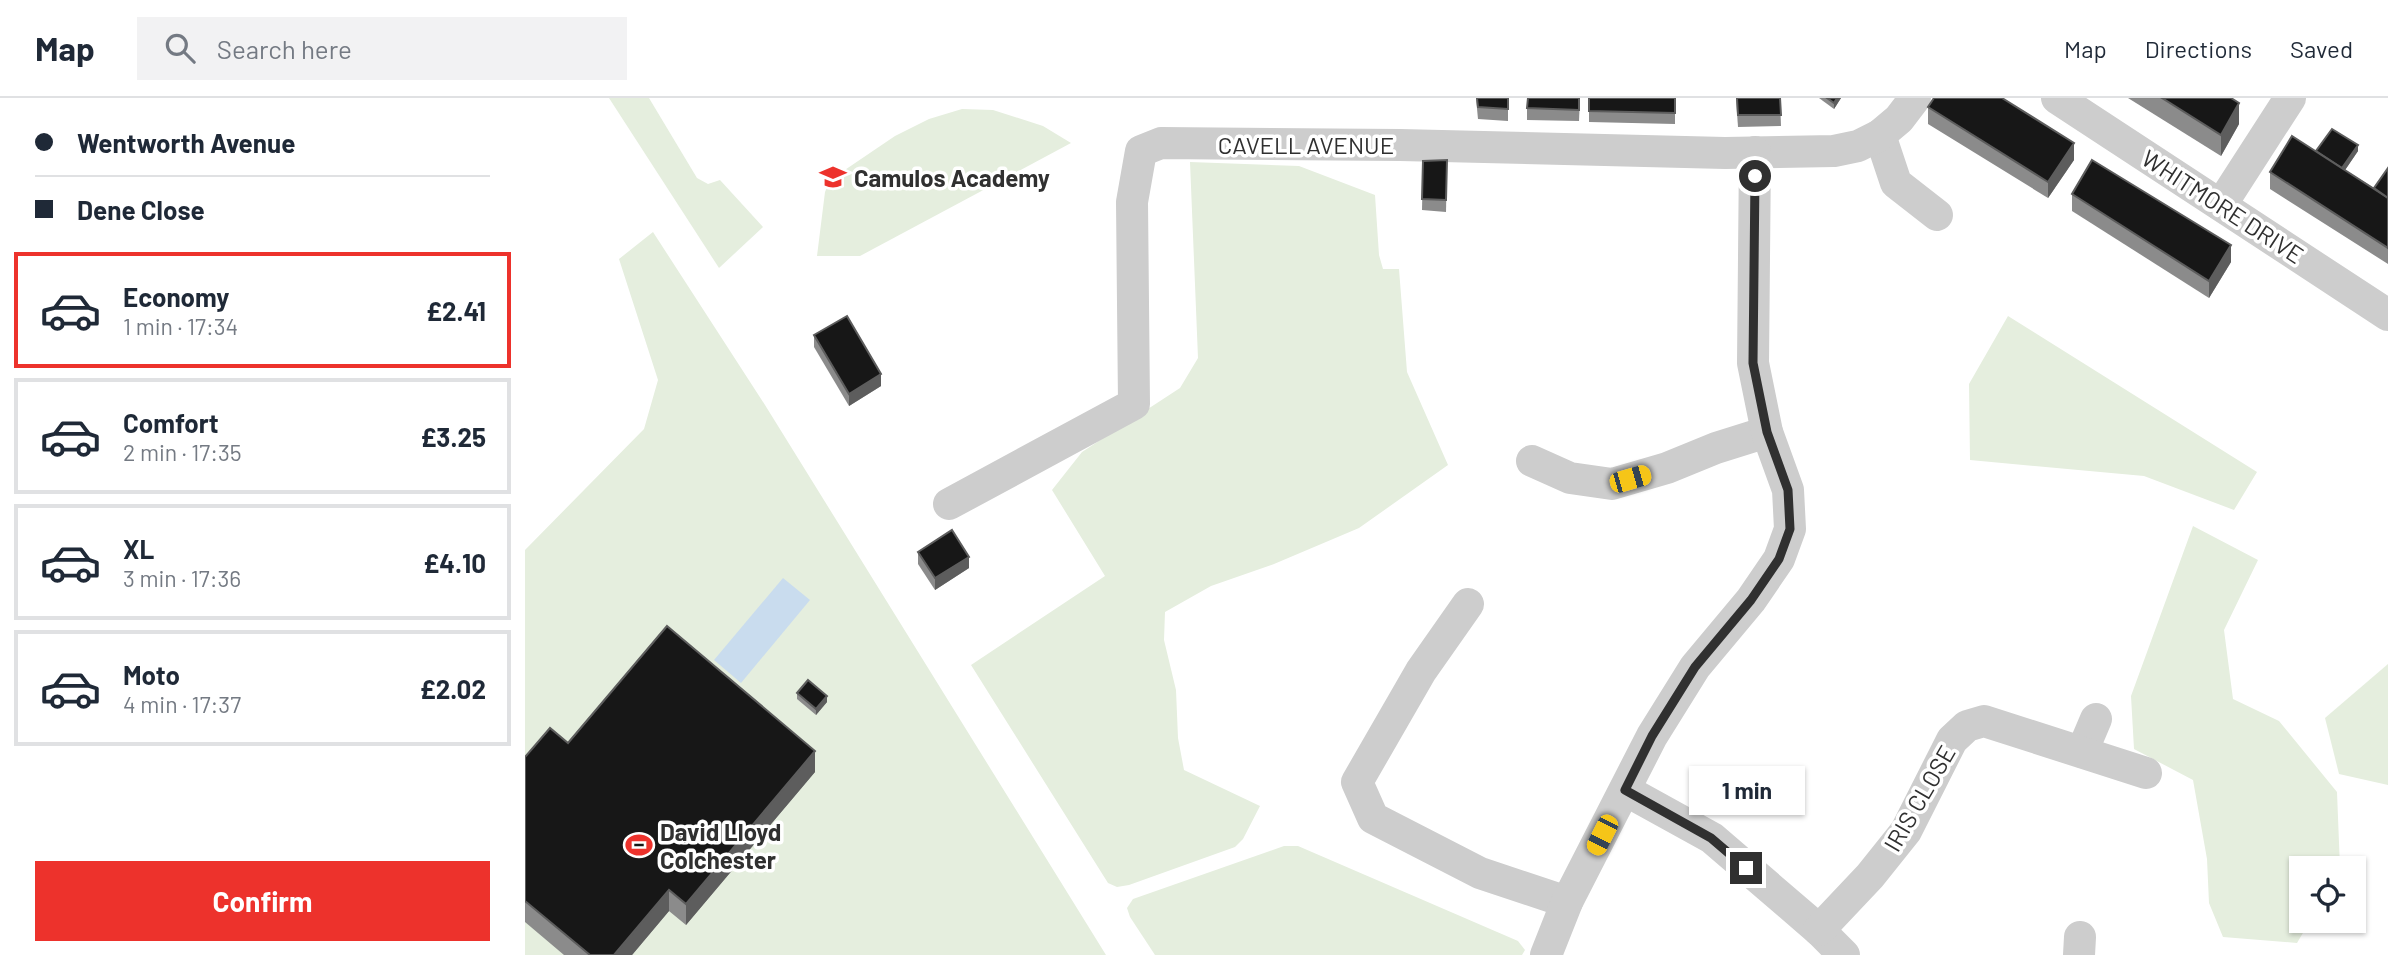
<!DOCTYPE html>
<html lang="en">
<head>
<meta charset="utf-8">
<style>
	body { margin:0; font-family:Barlow,sans-serif; background:#f2f2f3; color:#1f2937; height:100vh; display:flex; flex-direction:column; font-size:26px; white-space:nowrap }
	* { box-sizing:border-box; margin:0 }
	p { font-size:23px; color:#747a83 }
	.icon { flex:none; width:38px; height:38px; fill:none; stroke:currentColor; stroke-width:2; stroke-linecap:round; stroke-linejoin:round }
	.map { position:relative; flex:1; overflow:hidden }
	.side { display:flex; flex-direction:column; background:#fff; width:525px }
	.side>* { flex:none }
	.top-card { display:grid; align-content:center; height:154px; padding:0 35px; background:#fff }
	.buttons { position:absolute; left:1764px; top:758px; display:grid; gap:14px }
	.buttons a { display:grid; place-items:center; width:77px; height:77px; border-radius:0px; background:#fff; box-shadow:0 2px 5px #0004; font-size:35px }
	.end { position:absolute; width:32px; height:32px; margin:-16px; border:9px solid #303030; background:#fff; box-shadow:0 0 0 4px #fff }
	.from { border-radius:50% }
	.bubble { position:absolute; height:49px; border-radius:0px; background:#fff; box-shadow:0 2px 5px #0004; font-size:23px; font-weight:700; line-height:49px; text-align:center }
	.car { position:absolute; width:21px; height:42px; margin:-21px -10px; border-radius:9px; box-shadow:0 0 5px 2px #0007; background:linear-gradient(#f5c518 24%,#345 0 40%,#f5c518 0 76%,#345 0 86%,#f5c518 0) }
	.top-card b { display:flex; align-items:center; gap:24px; height:66px; font-size:26px }
	.top-card b+b { border-top:2px solid #e0e1e3 }
	.top-card i { width:18px; height:18px; background:#1f2937 }
	ul { padding:0; list-style:none }
	li { display:flex; align-items:center; gap:21px; height:116px; margin:0 14px 10px; padding:0 21px; border:4px solid #e0e1e3; border-radius:0px }
	li div { flex:1 }
	li b { display:block; font-size:26px }
	li em { font-style:normal; font-weight:700 }
	li.active { border-color:#ed322c }
	li>.icon { width:63px; height:63px; stroke-width:1.5 }
	.action { display:flex; gap:14px; margin-top:auto; padding:14px 35px }
	.action a { flex:1; height:80px; border-radius:0px; background:#ed322c; color:#fff; font-size:28px; font-weight:700; line-height:80px; text-align:center }
	header { display:flex; align-items:center; gap:42px; box-sizing:border-box; height:98px; padding:0 35px; background:#fff; border-bottom:2px solid #e0e1e3 }
	header strong { font-size:33px }
	nav { display:flex; gap:38px; margin-inline-start:auto; font-size:24px }
	.search { width:490px; height:63px; background:#f2f2f3; display:flex; align-items:center; gap:18px; box-sizing:border-box; padding:0 24px; border-radius:0px; color:#747a83; font-size:26px }
	main { display:flex; flex:1; min-height:0 }
	.map>svg:first-child { display:block }
	.green { fill:#e5eede }
	.water { fill:#c9dcee }
	.lines { fill:none; stroke-linecap:round; stroke-linejoin:round }
	.minor { stroke:#cdcdcd; stroke-width:32 }
	.wall { fill:#8b8b8b }
	.shaded-wall { fill:#5d5d5d }
	.building { fill:#171717; stroke:#5d5d5d; stroke-width:2 }
	.route { stroke:#303030; stroke-width:9 }
	.labels { text-anchor:middle; dominant-baseline:central; stroke-width:7; stroke-linejoin:round; paint-order:stroke }
	.street-label { font-size:24px; fill:#303030; stroke:#fff }
	.poi-label { font-size:24px; font-weight:bold; fill:#303030; stroke:#fff; text-anchor:start }
</style>
</head>
<body>
<header>
<strong>Map</strong>
<div class="search"><svg class="icon" aria-label="search" viewBox="0 0 24 24"><circle cx="10" cy="10" r="6"/><path d="M15 15l6 6"/></svg>Search here</div>
<nav><a>Map</a><a>Directions</a><a>Saved</a></nav>
</header>
<main>
<section class="side">
<div class="top-card">
<b><i class="from"></i>Wentworth Avenue</b>
<b><i></i>Dene Close</b>
</div>
<ul>
<li class="active"><svg class="icon" aria-label="car" viewBox="0 0 24 24"><path d="M5 17H2v-5l4-1 3-4h7l3 4 3 1v5h-3M9 17h6M6 11h13"/><circle cx="7" cy="17" r="2"/><circle cx="17" cy="17" r="2"/></svg><div><b>Economy</b><p>1 min · 17:34</p></div><em>£2.41</em></li>
<li><svg class="icon" aria-label="car" viewBox="0 0 24 24"><path d="M5 17H2v-5l4-1 3-4h7l3 4 3 1v5h-3M9 17h6M6 11h13"/><circle cx="7" cy="17" r="2"/><circle cx="17" cy="17" r="2"/></svg><div><b>Comfort</b><p>2 min · 17:35</p></div><em>£3.25</em></li>
<li><svg class="icon" aria-label="car" viewBox="0 0 24 24"><path d="M5 17H2v-5l4-1 3-4h7l3 4 3 1v5h-3M9 17h6M6 11h13"/><circle cx="7" cy="17" r="2"/><circle cx="17" cy="17" r="2"/></svg><div><b>XL</b><p>3 min · 17:36</p></div><em>£4.10</em></li>
<li><svg class="icon" aria-label="car" viewBox="0 0 24 24"><path d="M5 17H2v-5l4-1 3-4h7l3 4 3 1v5h-3M9 17h6M6 11h13"/><circle cx="7" cy="17" r="2"/><circle cx="17" cy="17" r="2"/></svg><div><b>Moto</b><p>4 min · 17:37</p></div><em>£2.02</em></li>
</ul>
<div class="action"><a>Confirm</a></div>
</section>
<div class="map">
<svg width="1863" height="857" viewBox="0 0 1863 857">
	<rect width="100%" height="100%" fill="#fff"/>
	<g class="green">
		<path d="M84,0h40l48,80 11,6 12,-4 43,47 -44,41z"/>
		<path d="M437,11l31,1 50,16 28,17 -211,113h-43l8,-64 5,-12 65,-44 34,-17z"/>
		<path d="M665,64l109,4 76,29 4,60 4,14h16l8,103 41,93 -89,63 -85,36 -63,22 -46,26 -1,28 12,50 2,48 6,32 76,36 -17,33 -8,8 -106,38 -12,2 -9,-4 -137,-218 134,-89 -53,-86 30,-38 98,-64 18,-30z"/>
		<path d="M128,134l112,173 341,550h-581v-405l119,-121 14,-49 -39,-121z"/>
		<path d="M1483,218l249,156 -23,38 -90,-34 -174,-16 -1,-76z"/>
		<path d="M1668,428l65,34 -34,70 9,69 46,22 58,71 3,76h-39v52l9,1 -13,22 -74,-6 -14,-34 -2,-44 -14,-79 -59,-31 -3,-53z"/>
		<path d="M1863,566v121l-49,-11 -14,-56z"/>
		<path d="M759,748h14l220,95 7,9 -3,5h-367l-25,-38 -3,-9 6,-9z"/>
	</g>
	<path class="water" d="M258,480l27,22 -69,83 -27,-23z"/>
	<g class="lines">
		<g class="minor">
			<path d="M1532,0l331,217"/>
			<path d="M1355,37l16,48 41,32"/>
			<path d="M1696,107l69,-107"/>
			<path d="M1007,363l38,17 42,6 55,-16 49,-20 51,-16"/>
			<path d="M424,406l185,-100 -2,-202 9,-51 20,-8 239,2 325,8 109,-2 24,-5 22,-11 19,-16 16,-21"/>
			<path d="M943,506l-47,67 -64,111 16,36 107,55 87,29"/>
			<path d="M1557,654l14,-33"/>
			<path d="M1100,692l87,48 107,92 25,25"/>
			<path d="M1294,832l51,-54 36,-45 46,-91 15,-14 17,-5 162,52"/>
			<path d="M1021,857l21,-53 85,-166 43,-69 56,-67 28,-41 11,-30 -2,-39 -21,-58 -14,-69 2,-211"/>
			<path d="M1554,857l1,-18"/>
		</g>
	</g>
	<g class="wall">
		<path d="M951,0h32v23l-30,-2z"/>
		<path d="M1055,0l-1,23 -52,-1v-12z"/>
		<path d="M1064,0h86v26l-86,-2z"/>
		<path d="M1211,0h44l1,28 -43,1z"/>
		<path d="M1294,0h22l-7,11z"/>
		<path d="M1603,0h103l8,26 -18,32z"/>
		<path d="M1403,9l146,53 -26,38 -120,-74z"/>
		<path d="M1791,53h42l-13,19 29,18 14,-20v96l-118,-75v-17z"/>
		<path d="M922,62l-1,52 -24,-2 1,-49z"/>
		<path d="M1547,96l159,68 -22,36 -137,-87z"/>
		<path d="M289,237l67,51 -32,20 -35,-59z"/>
		<path d="M393,454l51,16 -34,22 -17,-26z"/>
		<path d="M272,595l30,9 -11,13 -19,-16z"/>
		<path d="M43,645l247,29 -129,153 -17,-14 -37,44h-68l-39,-33v-165z"/>
	</g>
	<g class="shaded-wall">
		<path d="M1312,0h4l-7,11v-6z"/>
		<path d="M1714,5v21l-18,32v-21z"/>
		<path d="M1549,45v17l-26,38v-16z"/>
		<path d="M1833,47v6l-17,25v-6z"/>
		<path d="M1706,147v17l-22,36v-17z"/>
		<path d="M356,276v12l-32,20v-12z"/>
		<path d="M444,459v11l-34,22v-12z"/>
		<path d="M302,598v6l-11,13v-6z"/>
		<path d="M290,653v21l-129,153v-21z"/>
		<path d="M144,792v21l-37,44h-18z"/>
	</g>
	<g class="building">
		<path d="M952,0h31v11l-30,-2z"/>
		<path d="M1003,0h51v12l-52,-2z"/>
		<path d="M1064,0h86v15l-86,-2z"/>
		<path d="M1212,0h43l1,17h-43z"/>
		<path d="M1302,0h10l-3,5z"/>
		<path d="M1409,0h68l72,45 -26,39 -120,-75z"/>
		<path d="M1637,0h69l8,5 -18,32z"/>
		<path d="M1807,31l26,16 -16,23 -26,-17z"/>
		<path d="M1767,38l96,62v50l-118,-76z"/>
		<path d="M922,62l-1,40 -24,-1 1,-38z"/>
		<path d="M1567,62l139,85 -22,36 -137,-87z"/>
		<path d="M1863,70v30l-14,-10z"/>
		<path d="M322,218l34,58 -32,20 -35,-59z"/>
		<path d="M427,432l17,27 -34,21 -17,-26z"/>
		<path d="M142,528l148,125 -129,153 -17,-14 -55,65h-24l-65,-54v-144l25,-29 18,15z"/>
		<path d="M283,582l19,16 -11,13 -19,-16z"/>
	</g>
	<g class="lines">
		<path class="route" d="M1221,770l-35,-30 -86,-48 27,-54 43,-69 56,-67 28,-41 11,-30 -2,-39 -21,-58 -14,-69 2,-187"/>
	</g>
	<defs>
		<g id="school-bare" transform="scale(2.1)"><path d="M0-5L7-2L0 1L-7-2ZM-4 1L0 2.5L4 1V4Q0 6-4 4Z" fill="#ed322c" stroke="#fff" stroke-width="2.5" paint-order="stroke"/></g>
		<g id="stadium-bare" transform="scale(2.1)"><path d="M0-5a6.5 5 0 1 0 0 10a6.5 5 0 1 0 0-10ZM-3.5-1.8h7v3.6h-7Z" fill="#ed322c" stroke="#fff" stroke-width="2.5" paint-order="stroke"/></g>
	</defs>
	<g fill-rule="evenodd">
		<use href="#school-bare" x="308" y="79"/>
		<use href="#stadium-bare" x="114" y="747"/>
	</g>
	<g class="labels">
		<g class="street-label">
			<text x="781" y="46">CAVELL AVENUE</text>
			<text transform="translate(1698 108) rotate(33)">WHITMORE DRIVE</text>
			<text transform="translate(1394 700) rotate(-60)">IRIS CLOSE</text>
		</g>
		<g class="poi-label">
			<text x="329" y="79">Camulos Academy</text>
			<text x="135" y="733">David Lloyd<tspan x="135" dy="28">Colchester</tspan></text>
		</g>
	</g>
</svg>
<div class="buttons">
<a><svg class="icon" aria-label="locate" viewBox="0 0 24 24"><circle cx="12" cy="12" r="6"/><path d="M12 2v4M12 18v4M2 12h4M18 12h4"/></svg></a>
</div>
<i class="end from" style="left:1230px;top:78px"></i>
<i class="end" style="left:1221px;top:770px"></i>
<div class="bubble" style="left:1164px;top:668px;width:116px">1 min</div>
<i class="car" style="left:1105px;top:381px;rotate:74deg"></i>
<i class="car" style="left:1077px;top:737px;rotate:207deg"></i>
</div>
</main>
</body>
</html>
